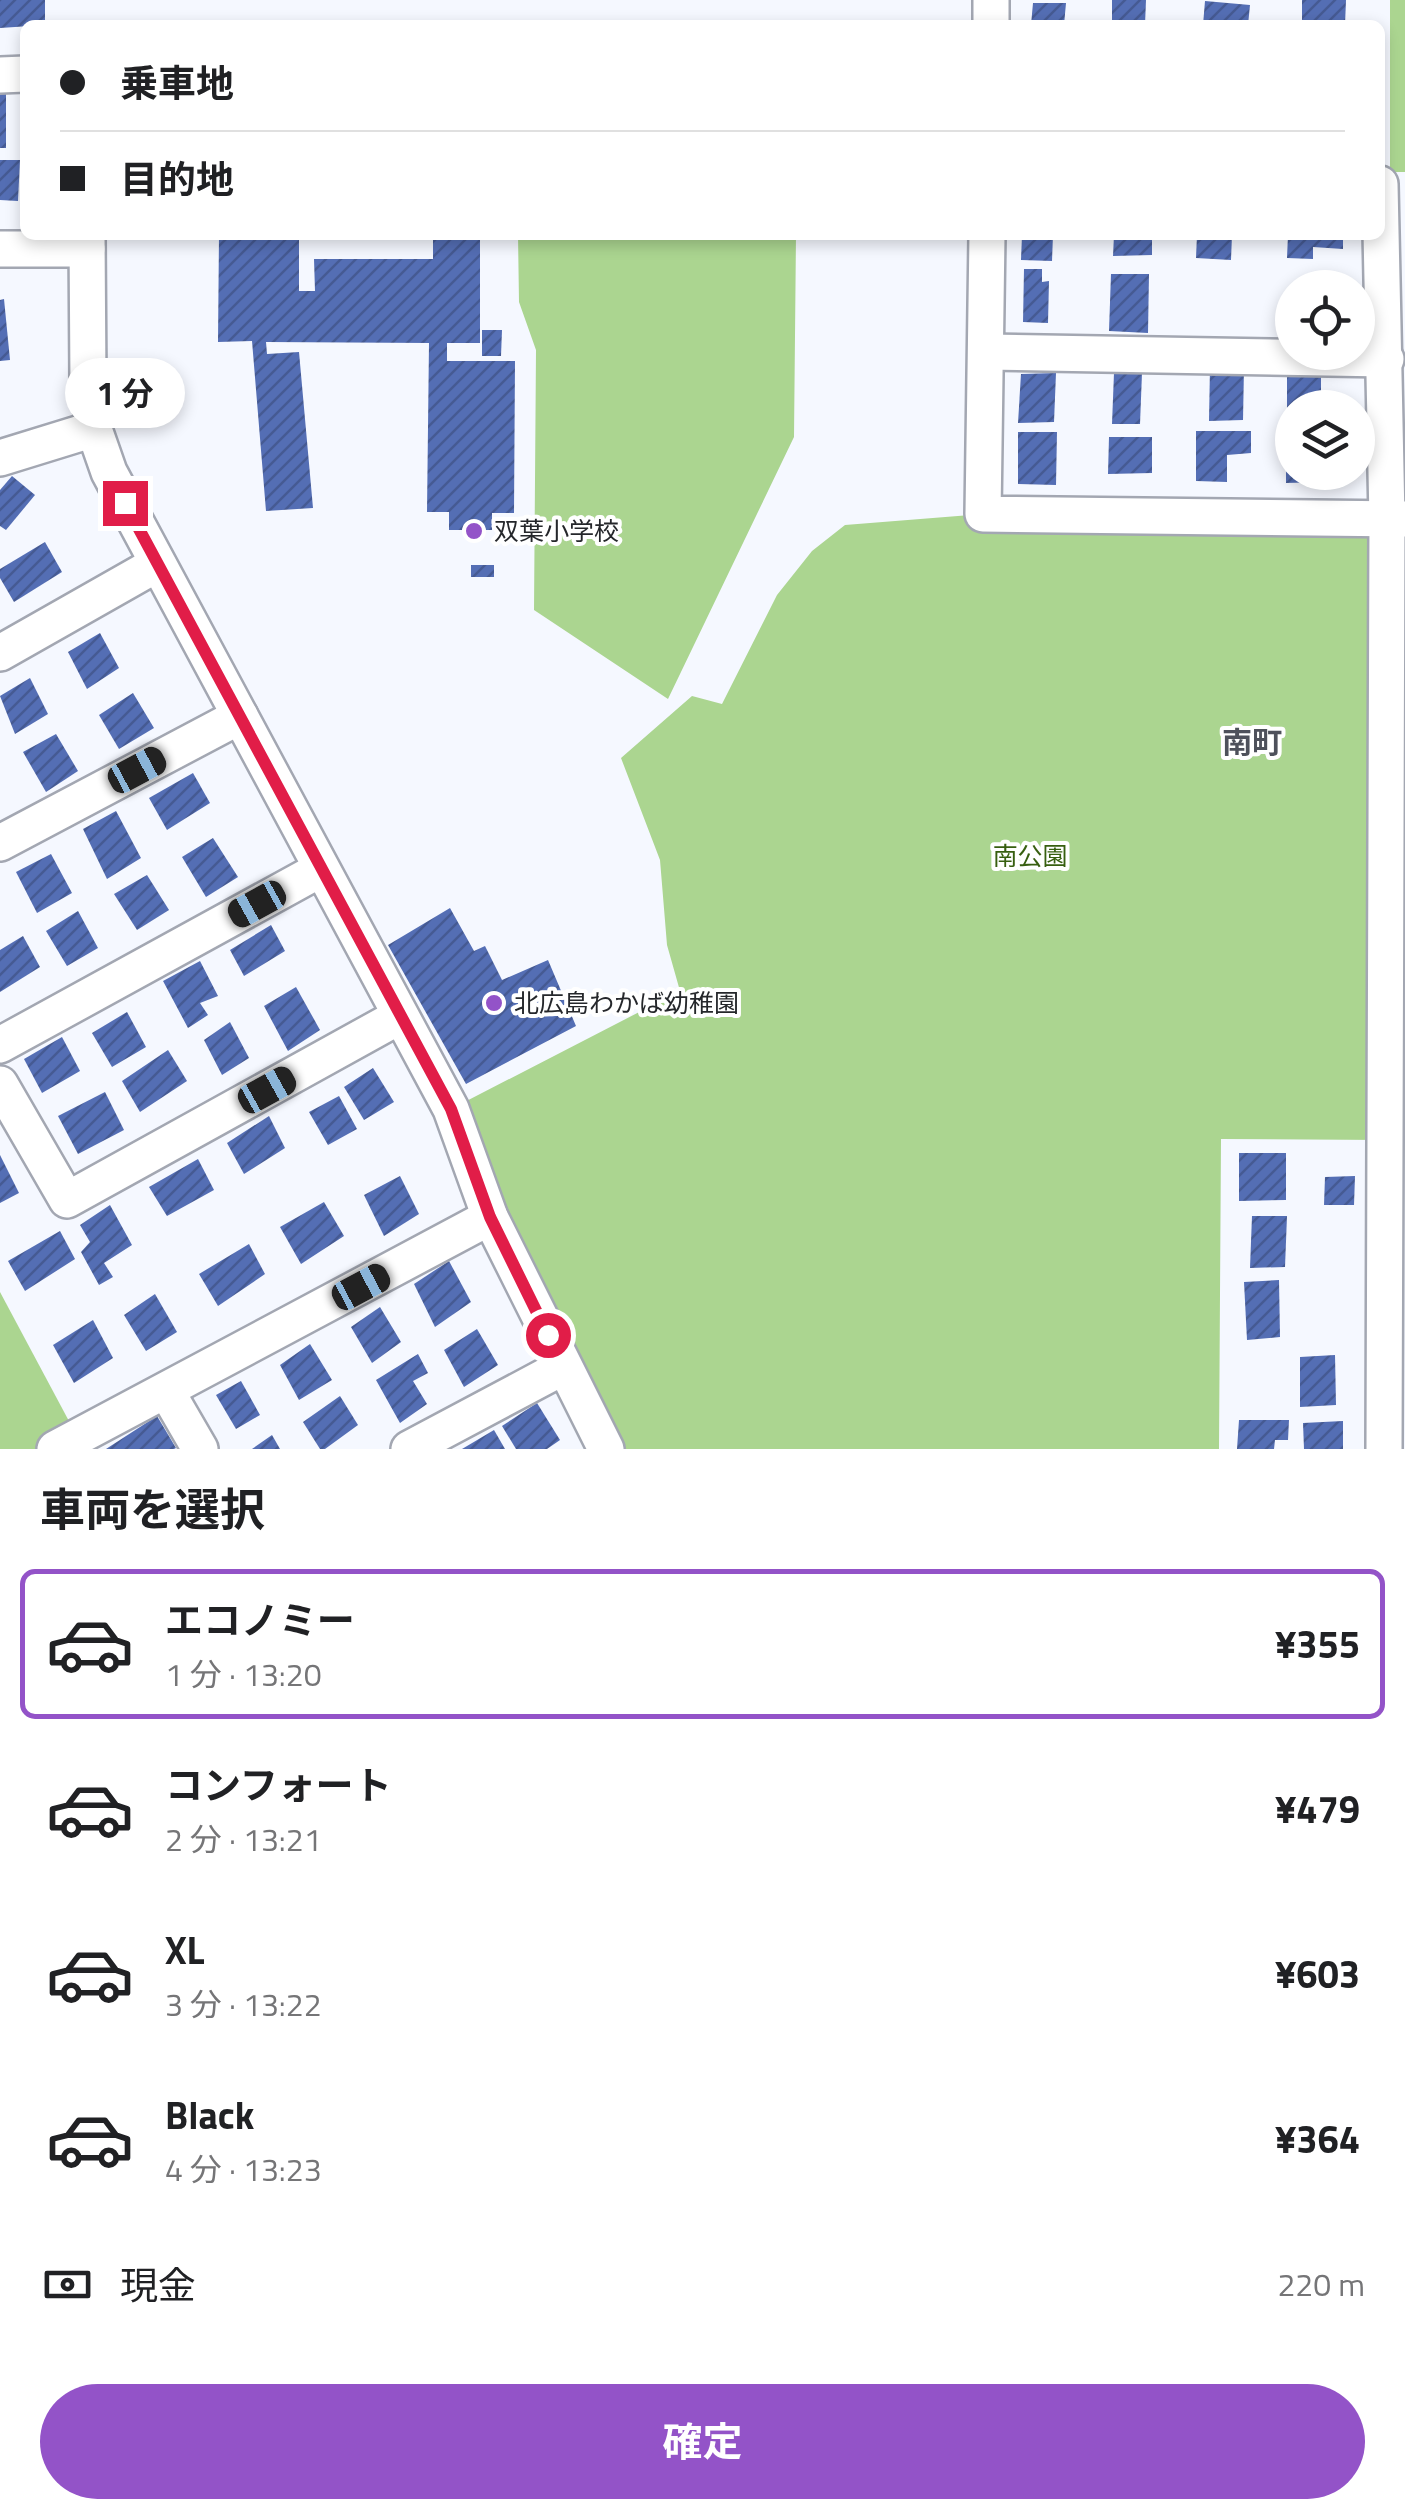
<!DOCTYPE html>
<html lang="ja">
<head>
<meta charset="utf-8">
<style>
	body { margin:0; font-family:"Titillium Web","Noto Sans JP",sans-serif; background:#f6f6f6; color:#202124; height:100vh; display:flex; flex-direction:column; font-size:38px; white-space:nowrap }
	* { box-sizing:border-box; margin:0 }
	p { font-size:32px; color:#757577 }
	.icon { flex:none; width:55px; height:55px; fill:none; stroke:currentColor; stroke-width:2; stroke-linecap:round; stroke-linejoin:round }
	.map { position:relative; height:1449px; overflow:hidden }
	.drawer { display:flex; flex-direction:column; background:#fff; flex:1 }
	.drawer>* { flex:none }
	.hud { position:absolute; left:20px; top:20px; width:1365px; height:220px; border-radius:15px; box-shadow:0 5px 15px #0003; display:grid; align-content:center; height:220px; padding:0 40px; background:#fff }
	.controls { position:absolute; left:1275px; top:270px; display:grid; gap:20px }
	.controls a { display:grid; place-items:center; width:100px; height:100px; border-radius:50%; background:#fff; box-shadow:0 5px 15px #0003; font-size:50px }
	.end { position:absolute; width:45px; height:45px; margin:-22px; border:12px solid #e11d48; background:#fff; box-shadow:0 0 0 5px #fff }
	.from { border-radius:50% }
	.bubble { position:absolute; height:70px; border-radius:35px; background:#fff; box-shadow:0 5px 15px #0003; font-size:32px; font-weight:700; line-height:70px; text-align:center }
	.car { position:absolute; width:30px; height:60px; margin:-30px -15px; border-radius:12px; box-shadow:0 0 8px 2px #0007; background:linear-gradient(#222 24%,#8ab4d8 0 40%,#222 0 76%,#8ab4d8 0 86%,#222 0) }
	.hud b { display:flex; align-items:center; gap:35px; height:95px; font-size:38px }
	.hud b+b { border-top:2px solid #e0e0e0 }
	.hud i { width:25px; height:25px; background:#202124 }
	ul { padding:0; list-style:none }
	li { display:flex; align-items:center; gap:30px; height:150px; margin:0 20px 15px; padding:0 20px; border:5px solid transparent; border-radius:15px }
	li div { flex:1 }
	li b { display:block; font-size:38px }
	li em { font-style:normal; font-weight:700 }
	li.active { border-color:#9353c8 }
	li>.icon { width:90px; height:90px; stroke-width:1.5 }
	h2 { padding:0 40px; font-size:45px; line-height:120px }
	.pay { display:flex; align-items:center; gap:25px; height:110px; padding:0 40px; font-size:38px }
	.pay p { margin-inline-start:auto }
	.button { display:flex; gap:20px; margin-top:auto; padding:20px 40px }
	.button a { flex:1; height:115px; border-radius:60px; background:#9353c8; color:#fff; font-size:40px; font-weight:700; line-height:115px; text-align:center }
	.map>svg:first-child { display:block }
	.green { fill:#abd590 }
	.building { fill:url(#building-hatch) }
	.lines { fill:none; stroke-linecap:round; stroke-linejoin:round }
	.minor-casing { stroke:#a3a7b2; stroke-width:40 }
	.minor { stroke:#fff; stroke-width:35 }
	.route { stroke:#e11d48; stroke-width:12 }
	.poi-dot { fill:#9353c8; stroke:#fff; stroke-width:4 }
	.labels { text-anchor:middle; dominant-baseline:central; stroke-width:8; stroke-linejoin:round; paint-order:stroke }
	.poi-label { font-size:25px; fill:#25272b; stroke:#fff; text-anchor:start }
	.park-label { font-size:25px; fill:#375f10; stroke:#fff }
	.quarter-label { font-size:30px; font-weight:bold; fill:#4e515b; stroke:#fff }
</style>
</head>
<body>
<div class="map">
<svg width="1405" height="1449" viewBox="0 0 1405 1449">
	<defs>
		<pattern id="building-hatch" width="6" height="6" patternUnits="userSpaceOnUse" patternTransform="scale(2.5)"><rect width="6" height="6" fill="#546eb4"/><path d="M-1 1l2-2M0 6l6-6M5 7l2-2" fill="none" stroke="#455a93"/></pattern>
	</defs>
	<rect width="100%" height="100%" fill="#f5f8ff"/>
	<g class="green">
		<rect x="1390" y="0" width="15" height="172"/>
		<path d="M518,235h278l-2,202 -126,262 -134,-89 2,-260 -17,-48z"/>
		<path d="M983,514l404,5 -3,621 -163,-1 -2,310h-613l-155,-340 229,-118 -13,-46 -7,-85 -39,-102 71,-62 30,8 55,-109 35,-44 33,-26z"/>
		<path d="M0,1292l78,146 -23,11h-55z"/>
	</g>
	<g class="building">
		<path d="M0,0h45v25l-45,3z"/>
		<path d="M1112,0h34l-1,25h-33z"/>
		<path d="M1302,0h44l-1,25h-43z"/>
		<path d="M1205,1l45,4 -2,20h-45z"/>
		<path d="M1033,3h33l-2,22h-33z"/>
		<rect x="0" y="92" width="6" height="56"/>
		<path d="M0,160h20l-2,41 -18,-1z"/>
		<path d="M219,235h80v56h16l-1,-32h119v-24h47v108h-33v18h68l-1,152h-22v17h-43v-18h-22l2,-169 -163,-1 1,12 32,-2 14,156 -47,3 -14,-170 -34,1z"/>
		<path d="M1022,235h31l-1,26 -31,-1z"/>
		<path d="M1114,235h38v20l-39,1z"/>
		<path d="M1197,235h35l-1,25 -35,-2z"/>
		<path d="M1288,235h55v14l-30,-2v12l-26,-1z"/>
		<path d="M1024,269h18v13l7,-1 -1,42 -25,-1z"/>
		<path d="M1111,274h38l-1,59 -39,-2z"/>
		<path d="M1296,280h34v8h-35z"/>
		<path d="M4,299l6,61 -10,1v-61z"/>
		<path d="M482,330h20l-1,26h-19z"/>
		<path d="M1210,367h34l-1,53 -34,1z"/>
		<path d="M1321,371v37h-29v15h-5v-51z"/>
		<path d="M1056,373l-2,49 -36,1 3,-49z"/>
		<path d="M1114,373h28l-2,51h-28z"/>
		<path d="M1196,431h55v22l-24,2v27l-31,-1z"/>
		<path d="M1018,432h39l-1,53 -38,-1z"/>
		<path d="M1109,437h43v36l-44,1z"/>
		<path d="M1286,437h6v35h30v10l-36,1z"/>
		<path d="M12,476l23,19 -29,35 -6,-4v-36z"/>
		<path d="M45,542l17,30 -48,30 -14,-24v-9z"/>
		<rect x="471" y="565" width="23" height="12"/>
		<path d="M100,633l19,35 -32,21 -19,-37z"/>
		<path d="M30,678l18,36 -33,20 -15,-38z"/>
		<path d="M133,693l21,35 -35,21 -20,-34z"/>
		<path d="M56,734l22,37 -32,21 -23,-40z"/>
		<path d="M193,773l17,30 -43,27 -18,-32z"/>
		<path d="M116,811l25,47 -34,21 -24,-50z"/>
		<path d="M213,838l25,39 -32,20 -24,-40z"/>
		<path d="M51,854l21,39 -35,20 -21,-41z"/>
		<path d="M147,875l22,35 -32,20 -23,-36z"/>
		<path d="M450,908l24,43 11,-5 17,34 46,-20 28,66 -110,58 -78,-139z"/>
		<path d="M78,911l20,37 -31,18 -21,-35z"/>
		<path d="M271,925l14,26 -41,25 -14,-26z"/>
		<path d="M23,936l17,31 -40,25v-42z"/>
		<path d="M200,961l18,35 -18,7 8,12 -20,13 -25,-47z"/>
		<path d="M296,987l24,43 -32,21 -24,-45z"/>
		<path d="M127,1012l19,35 -34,20 -20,-34z"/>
		<path d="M230,1022l19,36 -27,17 -18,-35z"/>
		<path d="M62,1037l18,34 -38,22 -18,-34z"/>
		<path d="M168,1050l19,31 -47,31 -18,-31z"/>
		<path d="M373,1068l21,34 -30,18 -20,-33z"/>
		<path d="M105,1092l19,38 -46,24 -20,-38z"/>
		<path d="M339,1096l18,33 -29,16 -19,-33z"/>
		<path d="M269,1116l16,32 -41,26 -17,-31z"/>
		<path d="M1239,1153h47v47l-47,1z"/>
		<path d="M0,1155l19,38 -19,10z"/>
		<path d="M198,1159l16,31 -47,26 -18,-29z"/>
		<path d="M400,1176l19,38 -35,22 -20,-41z"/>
		<path d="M1355,1176l-1,29h-30l1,-28z"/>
		<path d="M324,1202l20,34 -43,28 -21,-37z"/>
		<path d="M110,1205l22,40 -28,18 9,14 -14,8 -18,-33 9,-10 -10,-17z"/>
		<path d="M1252,1216h35l-2,51 -35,1z"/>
		<path d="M60,1231l15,28 -50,32 -17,-30z"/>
		<path d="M249,1244l16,30 -47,32 -19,-32z"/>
		<path d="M449,1261l22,41 -36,25 -21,-43z"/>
		<path d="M1279,1280l1,57 -33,3 -3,-58z"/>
		<path d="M155,1294l22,38 -31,19 -22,-36z"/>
		<path d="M380,1307l21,35 -29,21 -21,-36z"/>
		<path d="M93,1320l20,38 -39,25 -21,-38z"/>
		<path d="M477,1329l21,36 -34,22 -20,-37z"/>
		<path d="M310,1344l22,36 -33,20 -19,-35z"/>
		<path d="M418,1354l10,19 -15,8 14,23 -27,19 -24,-43z"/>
		<path d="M1335,1355l1,50 -36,2v-50z"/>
		<path d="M241,1381l19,34 -24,14 -20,-34z"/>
		<path d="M340,1396l18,29 -33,24h-5l-17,-27z"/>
		<path d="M537,1403l23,37 -13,9h-31l-14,-23z"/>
		<path d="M157,1416l19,32 -2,1h-68z"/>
		<path d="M1239,1420h50l-1,20h-13l-1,9h-37z"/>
		<path d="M1343,1421v28h-39l-1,-26z"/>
		<path d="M494,1430l11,19h-43z"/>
		<path d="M272,1435l8,14h-28z"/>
	</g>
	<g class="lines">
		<g class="minor-casing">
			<g id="minor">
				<path d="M991,25v-25"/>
				<path d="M0,75l25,-1"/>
				<path d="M1380,184l7,335 -3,930"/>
				<path d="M87,235l1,148 6,46 15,43 342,637 39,108 116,232"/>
				<path d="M987,235l-4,279 422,5"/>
				<path d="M0,249h87"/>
				<path d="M986,352l400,7"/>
				<path d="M0,458l94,-29"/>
				<path d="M0,653l157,-89"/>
				<path d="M0,843l240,-127"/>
				<path d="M0,1045l321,-176"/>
				<path d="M0,1084l67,116 333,-184"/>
				<path d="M167,1392l33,57"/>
				<path d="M55,1449l435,-232"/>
				<path d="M409,1449l154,-82"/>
			</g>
		</g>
		<use href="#minor" class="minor"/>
	</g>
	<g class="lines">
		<path class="route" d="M125,503l326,606 39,108 58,118"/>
	</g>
	<g class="poi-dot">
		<circle cx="474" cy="531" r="10"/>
		<circle cx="494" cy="1003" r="10"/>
	</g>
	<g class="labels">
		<g class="poi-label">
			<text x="494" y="531">双葉小学校</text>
			<text x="514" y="1003">北広島わかば幼稚園</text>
		</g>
		<g class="park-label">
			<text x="1030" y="856">南公園</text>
		</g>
		<g class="quarter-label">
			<text x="1252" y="742">南町</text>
		</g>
	</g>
</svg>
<div class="controls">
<a><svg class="icon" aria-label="locate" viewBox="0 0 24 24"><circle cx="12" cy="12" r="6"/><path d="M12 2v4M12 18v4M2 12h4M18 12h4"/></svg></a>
<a><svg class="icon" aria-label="layers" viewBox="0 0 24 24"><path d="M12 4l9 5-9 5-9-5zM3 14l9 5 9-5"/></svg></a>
</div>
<i class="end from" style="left:548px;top:1335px"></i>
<i class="end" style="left:125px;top:503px"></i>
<div class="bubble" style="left:65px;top:358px;width:120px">1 分</div>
<i class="car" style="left:137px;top:770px;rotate:62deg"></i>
<i class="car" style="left:257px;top:904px;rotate:241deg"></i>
<i class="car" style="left:267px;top:1090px;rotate:61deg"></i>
<i class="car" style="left:361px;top:1287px;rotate:62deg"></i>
<div class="hud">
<b><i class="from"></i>乗車地</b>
<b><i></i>目的地</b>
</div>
</div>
<section class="drawer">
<h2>車両を選択</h2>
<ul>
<li class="active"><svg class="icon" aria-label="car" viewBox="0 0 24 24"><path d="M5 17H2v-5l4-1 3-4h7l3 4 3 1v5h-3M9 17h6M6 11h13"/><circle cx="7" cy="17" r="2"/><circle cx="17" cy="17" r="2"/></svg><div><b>エコノミー</b><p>1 分 · 13:20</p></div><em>¥355</em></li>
<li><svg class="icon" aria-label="car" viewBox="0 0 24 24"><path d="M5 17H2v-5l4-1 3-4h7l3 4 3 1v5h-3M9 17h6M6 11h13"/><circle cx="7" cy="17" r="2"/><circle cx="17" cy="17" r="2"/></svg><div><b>コンフォート</b><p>2 分 · 13:21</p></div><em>¥479</em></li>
<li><svg class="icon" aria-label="car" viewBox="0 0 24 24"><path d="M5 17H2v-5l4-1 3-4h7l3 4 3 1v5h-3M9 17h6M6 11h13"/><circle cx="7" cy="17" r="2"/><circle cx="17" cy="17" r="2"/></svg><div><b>XL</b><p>3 分 · 13:22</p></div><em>¥603</em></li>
<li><svg class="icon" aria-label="car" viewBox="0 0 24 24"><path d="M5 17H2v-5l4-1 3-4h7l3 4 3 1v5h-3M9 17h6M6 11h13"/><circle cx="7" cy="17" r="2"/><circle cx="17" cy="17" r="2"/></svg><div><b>Black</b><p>4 分 · 13:23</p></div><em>¥364</em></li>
</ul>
<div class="pay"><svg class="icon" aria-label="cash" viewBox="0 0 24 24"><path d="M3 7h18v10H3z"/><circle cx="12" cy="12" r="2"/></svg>現金<p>220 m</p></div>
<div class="button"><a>確定</a></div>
</section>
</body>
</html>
